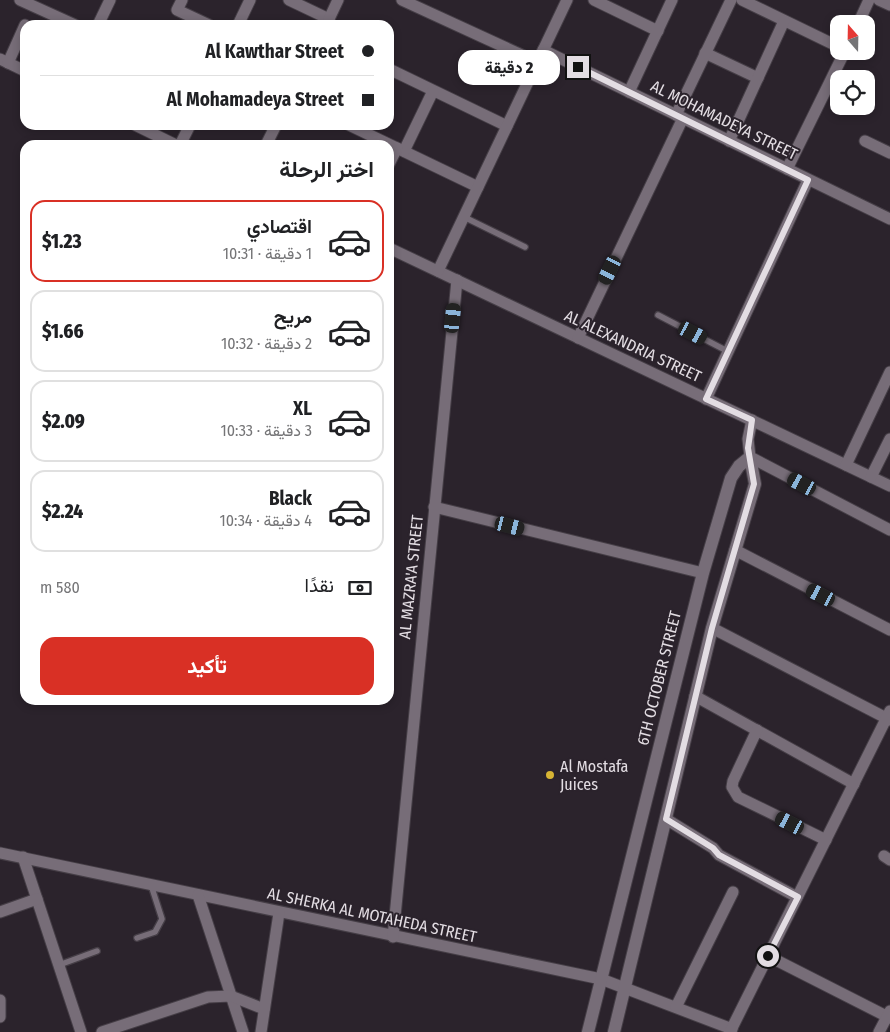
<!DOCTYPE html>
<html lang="ar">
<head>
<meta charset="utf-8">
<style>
	body { margin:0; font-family:"Fira Sans Condensed",Vazirmatn,sans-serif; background:#f6f6f6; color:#202124; direction:rtl; height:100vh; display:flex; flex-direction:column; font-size:19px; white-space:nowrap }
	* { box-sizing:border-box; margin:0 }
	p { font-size:16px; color:#757577 }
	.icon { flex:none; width:28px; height:28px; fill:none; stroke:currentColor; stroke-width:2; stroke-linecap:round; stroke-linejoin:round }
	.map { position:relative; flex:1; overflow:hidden; direction:ltr }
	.sheet { position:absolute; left:20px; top:140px; width:374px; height:565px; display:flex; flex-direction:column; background:#fff; border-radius:15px; box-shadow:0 2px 8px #0003; direction:rtl }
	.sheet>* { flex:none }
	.hud { position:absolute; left:20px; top:20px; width:374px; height:110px; border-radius:15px; box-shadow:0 2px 8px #0003; direction:rtl; display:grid; align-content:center; height:110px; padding:0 20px; background:#fff }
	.needle { width:32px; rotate:340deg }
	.fabs { position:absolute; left:830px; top:15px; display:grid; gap:10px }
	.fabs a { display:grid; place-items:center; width:45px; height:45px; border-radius:10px; background:#fff; box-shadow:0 2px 8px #0003; font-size:25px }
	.end { position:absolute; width:22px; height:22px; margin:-11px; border:6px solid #e3dde3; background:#111; box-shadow:0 0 0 2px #111 }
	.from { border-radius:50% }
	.bubble { position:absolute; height:35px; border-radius:15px; background:#fff; box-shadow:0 2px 8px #0003; font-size:16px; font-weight:800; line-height:35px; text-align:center; direction:rtl }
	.car { position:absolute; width:15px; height:30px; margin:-15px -8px; border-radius:6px; box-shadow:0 0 4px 1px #0007; background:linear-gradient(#222 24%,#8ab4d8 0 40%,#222 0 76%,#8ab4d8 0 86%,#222 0) }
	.hud b { display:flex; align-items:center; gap:18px; height:48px; font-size:19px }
	.hud b+b { border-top:1px solid #e0e0e0 }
	.hud i { width:12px; height:12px; background:#202124 }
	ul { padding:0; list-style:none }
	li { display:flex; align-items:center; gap:15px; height:82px; margin:0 10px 8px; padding:0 10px; border:2px solid #e0e0e0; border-radius:15px }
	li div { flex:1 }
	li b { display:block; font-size:19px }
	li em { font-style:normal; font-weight:800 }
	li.active { border-color:#d93025 }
	li>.icon { width:45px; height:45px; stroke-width:1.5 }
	h2 { padding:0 20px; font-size:22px; line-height:60px }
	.pay { display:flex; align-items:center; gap:12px; height:55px; padding:0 20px; font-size:19px }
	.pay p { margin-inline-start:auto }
	.cta { display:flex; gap:10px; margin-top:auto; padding:10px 20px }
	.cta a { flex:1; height:58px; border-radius:15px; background:#d93025; color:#fff; font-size:20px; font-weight:800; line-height:58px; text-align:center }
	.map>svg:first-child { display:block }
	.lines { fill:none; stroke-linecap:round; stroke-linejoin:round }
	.service-casing { stroke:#453e46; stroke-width:8 }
	.minor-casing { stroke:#453e46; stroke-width:13 }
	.tertiary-casing { stroke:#453e46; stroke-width:14 }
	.service { stroke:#776d78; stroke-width:5.5 }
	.minor { stroke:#776d78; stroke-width:11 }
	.tertiary { stroke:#776d78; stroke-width:12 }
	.route { stroke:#e3dde3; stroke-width:6 }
	.poi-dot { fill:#d7b434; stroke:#2b232c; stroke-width:2 }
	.labels { text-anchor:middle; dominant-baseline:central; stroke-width:4; stroke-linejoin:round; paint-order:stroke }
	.street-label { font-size:16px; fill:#e3dde3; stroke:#2b232c }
	.poi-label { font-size:16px; fill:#e3dde3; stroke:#2b232c; text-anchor:start }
</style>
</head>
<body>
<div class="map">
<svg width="890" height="1032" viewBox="0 0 890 1032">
	<rect width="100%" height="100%" fill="#2b232c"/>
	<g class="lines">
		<g class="service-casing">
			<g id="service">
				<path d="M464,217l61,30"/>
				<path d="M658,315l71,37"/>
				<path d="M137,938l18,-6 7,-13 -11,-34"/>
				<path d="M59,965l38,-14"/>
			</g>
		</g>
		<g class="minor-casing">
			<g id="minor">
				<path d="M20,0l55,25"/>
				<path d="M182,0l-5,10 32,15"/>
				<path d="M289,0l40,19"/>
				<path d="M402,0l135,62"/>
				<path d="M594,0l64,31"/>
				<path d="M742,0l97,47"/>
				<path d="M879,0l11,5"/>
				<path d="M858,24l11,-24"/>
				<path d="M98,25l12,-25"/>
				<path d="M238,25l12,-25"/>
				<path d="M330,25l-1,-6 9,-19"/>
				<path d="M543,50l347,169"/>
				<path d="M705,53l53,25"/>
				<path d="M0,59l25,12"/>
				<path d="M8,63l17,-38"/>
				<path d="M389,69l118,57"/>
				<path d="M629,92l43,-92"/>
				<path d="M676,115l55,-115"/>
				<path d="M135,125l41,20"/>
				<path d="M349,125l129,62"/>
				<path d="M729,141l55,-120"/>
				<path d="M865,141l25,12"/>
				<path d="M180,145l10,-20"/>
				<path d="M266,145l10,-20"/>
				<path d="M404,151l29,-60"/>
				<path d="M389,164l8,-16"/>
				<path d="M787,169l58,-118"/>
				<path d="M389,248l501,238"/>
				<path d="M438,271l129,-271"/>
				<path d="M578,338l105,-220"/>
				<path d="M706,399l102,-219"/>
				<path d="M752,420l-4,19 2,18 140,73"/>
				<path d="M846,465l44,-93"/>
				<path d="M871,477l19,-38"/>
				<path d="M434,507l269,66"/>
				<path d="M735,550l155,80"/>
				<path d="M712,628l178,92"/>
				<path d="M695,696l159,88"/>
				<path d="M757,730l-24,51 -1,6 6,10 88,43"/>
				<path d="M666,819l47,29 6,7 78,42"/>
				<path d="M0,853l601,126 131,50"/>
				<path d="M884,856l6,4"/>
				<path d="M23,857l58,175"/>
				<path d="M198,895l45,137"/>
				<path d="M0,912l37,-13"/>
				<path d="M393,937l64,-657"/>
				<path d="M768,956l122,62"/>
				<path d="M0,1000v17"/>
				<path d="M676,1007l57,-115"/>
				<path d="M102,1032l106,-35 23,-1 33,13"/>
				<path d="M261,1032l18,-119"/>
				<path d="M730,1032l160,-321"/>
				<path d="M879,1032l11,-21"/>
			</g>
		</g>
		<g class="tertiary-casing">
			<path id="tertiary" d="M588,1032l115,-459 28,-95 8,-12 11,-9 5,27 -43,144 -98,404"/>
		</g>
		<use href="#service" class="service"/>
		<use href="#minor" class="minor"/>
		<use href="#tertiary" class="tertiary"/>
	</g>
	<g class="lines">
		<path class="route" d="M578,67l230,113 -102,219 46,21 -4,28 6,36 -42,144 -46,191 47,29 6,7 79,42 -30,59"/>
	</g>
	<circle class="poi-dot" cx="550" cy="775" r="5"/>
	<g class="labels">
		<g class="street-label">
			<text transform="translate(724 120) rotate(26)">AL MOHAMADEYA STREET</text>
			<text transform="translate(633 346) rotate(25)">AL ALEXANDRIA STREET</text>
			<text transform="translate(411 577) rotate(-84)">AL MAZRA'A STREET</text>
			<text transform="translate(659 678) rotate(-76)">6TH OCTOBER STREET</text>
			<text transform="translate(372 915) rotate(12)">AL SHERKA AL MOTAHEDA STREET</text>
		</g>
		<g class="poi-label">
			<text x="560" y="766">Al Mostafa<tspan x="560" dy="18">Juices</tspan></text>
		</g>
	</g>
</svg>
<div class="fabs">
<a><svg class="needle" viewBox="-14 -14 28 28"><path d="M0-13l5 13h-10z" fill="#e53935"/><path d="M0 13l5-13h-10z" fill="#757577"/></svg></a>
<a><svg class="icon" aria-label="locate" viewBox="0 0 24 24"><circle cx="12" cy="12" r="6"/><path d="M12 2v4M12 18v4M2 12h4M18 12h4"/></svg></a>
</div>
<i class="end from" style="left:768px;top:956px"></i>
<i class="end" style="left:578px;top:67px"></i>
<div class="bubble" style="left:458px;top:50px;width:102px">2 دقيقة</div>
<i class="car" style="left:610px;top:270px;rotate:206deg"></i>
<i class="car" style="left:453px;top:318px;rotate:6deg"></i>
<i class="car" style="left:693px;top:333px;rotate:118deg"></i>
<i class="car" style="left:802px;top:484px;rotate:298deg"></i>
<i class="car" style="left:510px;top:526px;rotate:104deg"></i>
<i class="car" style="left:821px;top:595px;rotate:297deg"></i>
<i class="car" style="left:790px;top:823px;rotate:297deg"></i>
<div class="hud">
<b><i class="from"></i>Al Kawthar Street</b>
<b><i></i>Al Mohamadeya Street</b>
</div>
<section class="sheet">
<h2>اختر الرحلة</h2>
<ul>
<li class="active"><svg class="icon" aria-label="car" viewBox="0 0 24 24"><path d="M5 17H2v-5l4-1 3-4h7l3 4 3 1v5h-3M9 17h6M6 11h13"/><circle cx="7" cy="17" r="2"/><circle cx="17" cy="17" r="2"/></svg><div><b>اقتصادي</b><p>1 دقيقة · 10:31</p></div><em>$1.23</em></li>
<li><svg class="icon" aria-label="car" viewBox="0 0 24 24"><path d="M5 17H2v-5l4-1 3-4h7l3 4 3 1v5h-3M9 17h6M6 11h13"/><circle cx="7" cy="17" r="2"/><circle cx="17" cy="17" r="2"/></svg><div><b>مريح</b><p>2 دقيقة · 10:32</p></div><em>$1.66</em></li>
<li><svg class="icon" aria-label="car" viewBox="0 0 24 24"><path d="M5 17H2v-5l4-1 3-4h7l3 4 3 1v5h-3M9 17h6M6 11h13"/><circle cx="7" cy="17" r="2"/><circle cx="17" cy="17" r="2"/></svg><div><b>XL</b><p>3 دقيقة · 10:33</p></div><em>$2.09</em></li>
<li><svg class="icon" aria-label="car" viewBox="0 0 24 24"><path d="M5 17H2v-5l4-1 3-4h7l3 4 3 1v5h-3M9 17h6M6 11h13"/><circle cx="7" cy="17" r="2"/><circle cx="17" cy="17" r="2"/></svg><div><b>Black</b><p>4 دقيقة · 10:34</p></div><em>$2.24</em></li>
</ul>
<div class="pay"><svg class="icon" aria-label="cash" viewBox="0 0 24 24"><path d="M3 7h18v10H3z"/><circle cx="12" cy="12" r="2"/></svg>نقدًا<p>580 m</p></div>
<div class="cta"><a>تأكيد</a></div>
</section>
</div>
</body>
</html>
